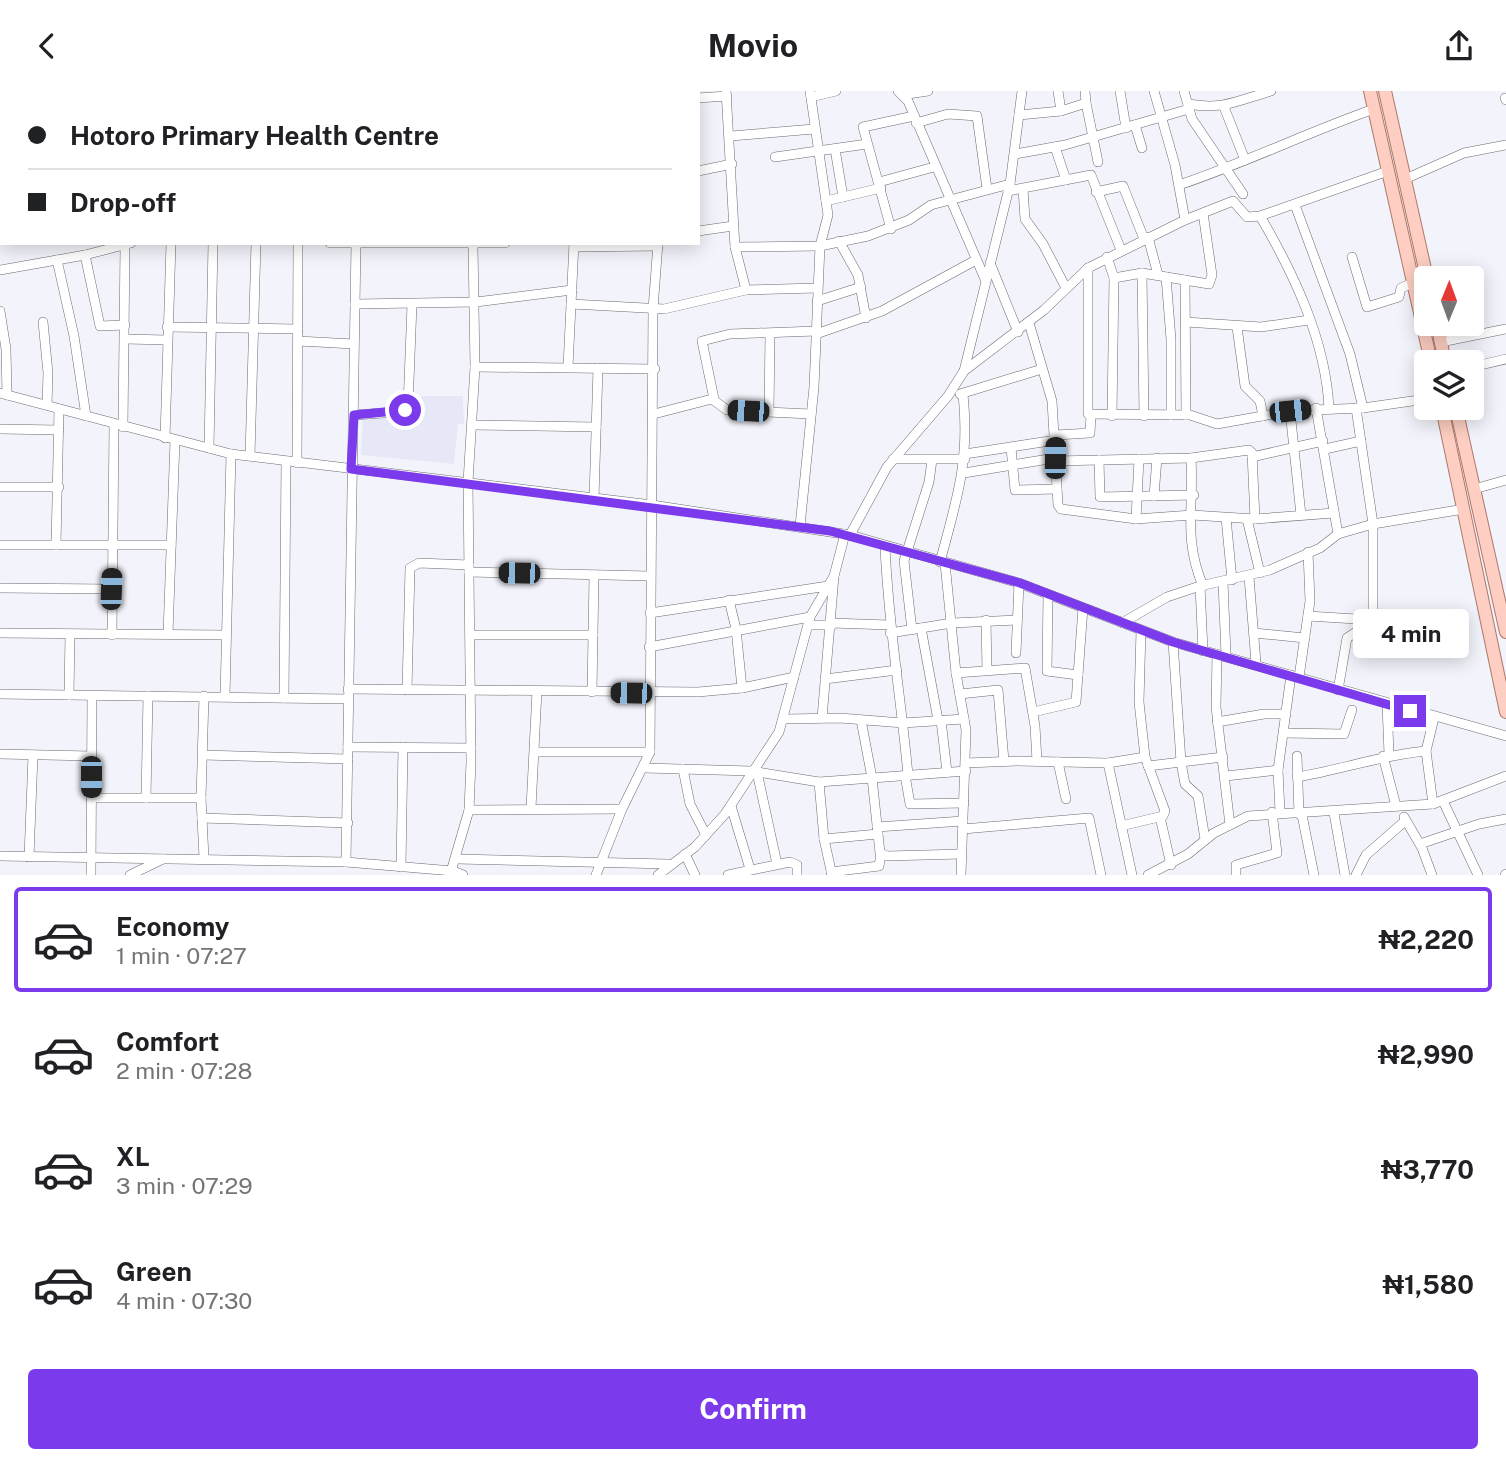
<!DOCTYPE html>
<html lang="en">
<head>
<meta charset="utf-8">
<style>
	body { margin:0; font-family:"Public Sans",sans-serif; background:#f2f2f2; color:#202124; height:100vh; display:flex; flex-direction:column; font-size:26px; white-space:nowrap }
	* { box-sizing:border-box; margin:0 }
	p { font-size:23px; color:#757577 }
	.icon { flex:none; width:38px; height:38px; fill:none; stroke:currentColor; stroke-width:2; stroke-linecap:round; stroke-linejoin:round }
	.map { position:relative; height:784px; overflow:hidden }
	.drawer { display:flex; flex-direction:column; background:#fff; flex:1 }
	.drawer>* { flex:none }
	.banner { position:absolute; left:0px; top:0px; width:700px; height:154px; box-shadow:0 4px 18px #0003; display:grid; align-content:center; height:154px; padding:0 28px; background:#fff }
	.needle { width:46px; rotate:1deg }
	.fabs { position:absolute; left:1414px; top:175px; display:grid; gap:14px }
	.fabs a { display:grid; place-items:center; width:70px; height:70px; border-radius:7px; background:#fff; box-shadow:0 4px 18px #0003; font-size:35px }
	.end { position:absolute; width:32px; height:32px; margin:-16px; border:9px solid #7c3aed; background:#fff; box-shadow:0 0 0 4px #fff }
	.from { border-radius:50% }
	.bubble { position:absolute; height:49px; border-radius:7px; background:#fff; box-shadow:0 4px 18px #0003; font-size:23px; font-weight:700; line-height:49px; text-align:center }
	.car { position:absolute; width:21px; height:42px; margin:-21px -10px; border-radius:9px; box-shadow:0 0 5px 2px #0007; background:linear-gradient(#222 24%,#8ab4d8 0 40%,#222 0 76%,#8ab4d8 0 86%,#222 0) }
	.banner b { display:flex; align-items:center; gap:24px; height:66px; font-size:26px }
	.banner b+b { border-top:2px solid #e0e0e0 }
	.banner i { width:18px; height:18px; background:#202124 }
	ul { padding:12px 0 0; list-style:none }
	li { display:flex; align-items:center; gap:21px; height:105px; margin:0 14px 10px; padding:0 14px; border:4px solid transparent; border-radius:7px }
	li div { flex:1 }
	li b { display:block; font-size:26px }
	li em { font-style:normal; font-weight:700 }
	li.on { border-color:#7c3aed }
	li>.icon { width:63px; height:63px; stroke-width:1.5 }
	.primary-button { display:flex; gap:14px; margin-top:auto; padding:14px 28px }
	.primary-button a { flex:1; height:80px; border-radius:7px; background:#7c3aed; color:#fff; font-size:28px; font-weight:700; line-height:80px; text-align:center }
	header { display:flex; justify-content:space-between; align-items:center; height:91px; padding:0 28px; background:#fff; font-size:32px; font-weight:700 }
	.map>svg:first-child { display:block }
	.built { fill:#e7e8f7 }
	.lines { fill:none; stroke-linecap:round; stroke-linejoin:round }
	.minor-casing { stroke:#6a6a71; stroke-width:10 }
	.major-casing { stroke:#ac796c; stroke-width:14 }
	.minor { stroke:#fff; stroke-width:9 }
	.major { stroke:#fdcec1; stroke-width:12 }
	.route { stroke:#7c3aed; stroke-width:9 }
</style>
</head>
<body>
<header><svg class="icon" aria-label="back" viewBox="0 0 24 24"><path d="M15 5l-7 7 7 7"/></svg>Movio<svg class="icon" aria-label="share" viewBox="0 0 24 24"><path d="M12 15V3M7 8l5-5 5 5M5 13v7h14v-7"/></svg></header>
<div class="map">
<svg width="1506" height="784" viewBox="0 0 1506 784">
	<rect width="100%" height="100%" fill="#f3f4fb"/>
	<path class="built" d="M421,305h42l1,28h-6l-4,40 -93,-9 2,-38 56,-1z"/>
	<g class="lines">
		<g class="minor-casing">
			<g id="minor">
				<path d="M70,0v2"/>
				<path d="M104,0v2"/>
				<path d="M136,0v2"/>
				<path d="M170,0v2"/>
				<path d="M238,0v2"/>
				<path d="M272,0v2"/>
				<path d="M306,0v2"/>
				<path d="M331,0v2"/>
				<path d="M438,0v2"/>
				<path d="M501,0v2"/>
				<path d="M533,0v2"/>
				<path d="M562,0l1,2"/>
				<path d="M693,0v2"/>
				<path d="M726,0l9,156 11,43"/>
				<path d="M898,0l10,10 77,178"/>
				<path d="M1058,0l3,20"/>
				<path d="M1085,0l1,12"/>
				<path d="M1120,0l6,37"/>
				<path d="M1154,0l21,74 10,55"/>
				<path d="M1184,0l8,28 51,75"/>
				<path d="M32,1l6,-1"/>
				<path d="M207,2v-2"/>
				<path d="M400,2l9,-2"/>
				<path d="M608,2l1,-2"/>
				<path d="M908,3l20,-3"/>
				<path d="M811,6l25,-6"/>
				<path d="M698,7l29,-2"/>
				<path d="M1505,7l1,2"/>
				<path d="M1188,13c35,6 49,-3 83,-13"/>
				<path d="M0,15l2,5"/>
				<path d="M1224,16l21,53"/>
				<path d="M1019,24l42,-4 25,-8 12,59"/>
				<path d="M0,29l2,-1"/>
				<path d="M916,32l32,-9 29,2 10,73"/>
				<path d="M1135,34l7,23"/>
				<path d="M731,45l83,-7"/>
				<path d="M1055,56l11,33"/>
				<path d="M835,58l8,48"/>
				<path d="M1015,63l50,-9 124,-36"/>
				<path d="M775,66l92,-13"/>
				<path d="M698,80l34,-7"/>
				<path d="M1405,88l59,-26 42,-8"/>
				<path d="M879,91l55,-15"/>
				<path d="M1179,94c66,-22 129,-53 195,-76"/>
				<path d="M1023,98l2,30 18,25 23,44"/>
				<path d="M1008,100l83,-16 30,75"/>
				<path d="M1096,101l27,-6 21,53"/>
				<path d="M826,110l55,-13"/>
				<path d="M0,114h2"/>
				<path d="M1295,114l55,149 13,54"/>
				<path d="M1260,125c34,58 66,125 69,193"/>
				<path d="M0,136h2"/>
				<path d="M891,138l-28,-102 51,-11"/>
				<path d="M698,140l35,-5"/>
				<path d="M1148,146l10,38"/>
				<path d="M839,150l19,34 8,43"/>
				<path d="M330,152h175"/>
				<path d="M574,156l84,-1"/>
				<path d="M735,156l85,-1 48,-10 41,-16 22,-15 79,-21"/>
				<path d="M85,164l15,71 25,-1"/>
				<path d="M1107,166l7,21 28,-5 67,11 3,-9 -9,-62"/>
				<path d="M1352,166l15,50 32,-10 2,-9 12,-5"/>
				<path d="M57,169l17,76 12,80"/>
				<path d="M990,172l28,69"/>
				<path d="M1088,177v146l102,1 27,9 73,-13 73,-3 63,-9"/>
				<path d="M0,179l85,-15 46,-12"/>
				<path d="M1142,182l2,143"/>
				<path d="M1166,186l5,62v76"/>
				<path d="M1185,189l1,135"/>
				<path d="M817,210l44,-14"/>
				<path d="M355,213l121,-2 96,-12"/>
				<path d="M571,213l93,5 82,-19 71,-2"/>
				<path d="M0,220l6,38 1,46"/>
				<path d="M43,231l5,51 -1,32"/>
				<path d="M1186,231l75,5 48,-7"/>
				<path d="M1029,232l23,78 6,104 3,4 75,10 56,-4 63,4 79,-6"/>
				<path d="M167,236l131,2"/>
				<path d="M1237,236l8,59 15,15 3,15"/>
				<path d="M816,243l66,-23 94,-51"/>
				<path d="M125,248l42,1"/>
				<path d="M298,250l56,3"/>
				<path d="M1441,251l65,-13"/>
				<path d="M475,276l180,2"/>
				<path d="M568,276l6,-124"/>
				<path d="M1472,276l34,-8"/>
				<path d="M964,280l46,-187 12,-93"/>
				<path d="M0,302l231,61 421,51 198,30 169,48 154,59 333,94"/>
				<path d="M960,303l82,-25"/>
				<path d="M714,308l-12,-58 28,-7 86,-3"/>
				<path d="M1316,317l22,126"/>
				<path d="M1290,320l11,104"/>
				<path d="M769,321l1,-78"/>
				<path d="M654,323l58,-15 15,11 84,4"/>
				<path d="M354,324l44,-3 10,-5 4,-103"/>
				<path d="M1112,325l2,-138"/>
				<path d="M472,334l124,2"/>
				<path d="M123,336l2,-182"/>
				<path d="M0,338l59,1"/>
				<path d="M1056,344l34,-2 1,-18"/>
				<path d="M165,347l6,-195"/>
				<path d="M209,357l4,-205"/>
				<path d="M1011,357l4,42 42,-1"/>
				<path d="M1325,358l36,-8"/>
				<path d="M965,363l91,-14"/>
				<path d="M250,365l6,-213"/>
				<path d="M1252,366l71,-16"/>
				<path d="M1191,367c3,49 -8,81 12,128"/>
				<path d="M893,368h72"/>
				<path d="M1099,369l1,37 94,-2"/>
				<path d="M1055,370l136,-3 58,-8 3,3 3,66"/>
				<path d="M297,372l1,-220"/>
				<path d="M964,382l91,-15"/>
				<path d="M0,396h59"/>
				<path d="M1474,398l32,-9"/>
				<path d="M1154,405l3,-38"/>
				<path d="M594,407l4,-130"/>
				<path d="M1226,427l6,62"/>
				<path d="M1136,428l3,-60"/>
				<path d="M1247,428l13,54"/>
				<path d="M800,435l14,-139 6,-141 8,-31 -18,-124"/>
				<path d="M850,444l37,-68 61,-71 16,-25 80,-61 44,-42 97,-48 48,-19 14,16 13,-1 128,-45"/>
				<path d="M0,454h171"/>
				<path d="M56,454l3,-136"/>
				<path d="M885,455c3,77 16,152 23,229"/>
				<path d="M940,471c17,-63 30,-102 23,-168"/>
				<path d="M945,472l11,110 10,57 -5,145"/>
				<path d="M469,481l181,4"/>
				<path d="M1249,486l7,86"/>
				<path d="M1223,491l3,73"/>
				<path d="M1200,495l3,65"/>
				<path d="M0,497l111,1"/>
				<path d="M1048,503l-1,77 31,4"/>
				<path d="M729,509l7,29 6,59"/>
				<path d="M650,522l178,-27"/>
				<path d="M1308,525l48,3 9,7"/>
				<path d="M986,529l1,50"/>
				<path d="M832,532l57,2"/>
				<path d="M1122,532l45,-26 33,-11 70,-16 50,-22 18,-14 35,-10 91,-15"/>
				<path d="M808,534h24"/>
				<path d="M921,537l17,92"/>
				<path d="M912,539l-8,-69 25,-79 3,-22"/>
				<path d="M0,542l225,2"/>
				<path d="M890,542l62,-10 65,-3"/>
				<path d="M1254,542l51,5"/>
				<path d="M168,543l7,-194"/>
				<path d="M112,544l2,-211"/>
				<path d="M470,544h123"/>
				<path d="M1173,551l8,120 4,22 13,12 7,43"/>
				<path d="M649,556l161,-30"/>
				<path d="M1016,562l3,-70"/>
				<path d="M1217,563l-1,53 14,118"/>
				<path d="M956,582l69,-5 10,58 2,35"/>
				<path d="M1299,586l11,-76 -2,-49"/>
				<path d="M825,588l72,-9"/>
				<path d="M348,598l350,3 44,-4 52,-11"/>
				<path d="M407,599l3,-122 9,-5 50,2"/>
				<path d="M1338,599l9,-52 18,-12 8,-16v-86l-17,-116"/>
				<path d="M592,601l2,-117"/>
				<path d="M0,603l348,5"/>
				<path d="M960,603l38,-4 6,71"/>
				<path d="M69,604l1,-61"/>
				<path d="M225,605l6,-242"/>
				<path d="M284,607l2,-236"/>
				<path d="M1387,613l2,50"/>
				<path d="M1033,621l43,-10 7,-94"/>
				<path d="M822,627l12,-142"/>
				<path d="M785,628l55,-1 63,5 61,-4"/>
				<path d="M861,629l11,58 8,75 7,3 75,-2"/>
				<path d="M941,629l6,52"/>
				<path d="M1217,631l47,-8h22"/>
				<path d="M1284,642l60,1 8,-24"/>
				<path d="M348,656l123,1"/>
				<path d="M535,661h115"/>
				<path d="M0,663l91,2"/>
				<path d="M203,664l145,4"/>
				<path d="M1297,665l2,58"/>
				<path d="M1383,665l13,50"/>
				<path d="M1058,671l8,37"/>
				<path d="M966,672l51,-2 91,2"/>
				<path d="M1148,675l75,-9"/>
				<path d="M645,677l106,3 68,11 147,-11"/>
				<path d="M683,678l7,35 16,31"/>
				<path d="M757,681l20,92"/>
				<path d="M905,684l5,29 54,-1"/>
				<path d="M1226,685l52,-6"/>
				<path d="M1297,686c44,-7 84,-22 129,-26"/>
				<path d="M819,691l5,57 8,36"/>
				<path d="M91,707h110"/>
				<path d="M146,707l2,-102"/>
				<path d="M1443,710l35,74"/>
				<path d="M1433,713l-7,-53 8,-33"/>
				<path d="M731,715l19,63"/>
				<path d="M531,717l6,-117"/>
				<path d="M469,719l153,-1"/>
				<path d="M1280,721l-2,-42 13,-95"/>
				<path d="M1334,722l11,62"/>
				<path d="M1302,724l12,60"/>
				<path d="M1160,726l11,48"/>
				<path d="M1404,726l18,31 10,27"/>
				<path d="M202,727l146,5"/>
				<path d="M1121,735l42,-10 2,-5 -20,-54 -6,-55 2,-72"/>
				<path d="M877,736l86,-6"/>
				<path d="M963,738l126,-11 12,57"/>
				<path d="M824,748l54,-5"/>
				<path d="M1420,753l59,-20 27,-5"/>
				<path d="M685,763l10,21"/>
				<path d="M0,765l346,6 107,9 10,4"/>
				<path d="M29,766l4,-102"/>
				<path d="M204,767l-3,-60 3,-102"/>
				<path d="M457,768l211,5"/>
				<path d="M346,771l10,-618"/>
				<path d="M401,776l2,-120"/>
				<path d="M831,781l48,-6 2,-12"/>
				<path d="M91,784l1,-179"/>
				<path d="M130,784l33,-16"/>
				<path d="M450,784l19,-65 2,-48 -3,-280 7,-115 -2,-121"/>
				<path d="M596,784l26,-66 28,-57 3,-443 5,-66"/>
				<path d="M658,784l37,-28 30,-33 54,-82 31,-115 24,-41 11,-42"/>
				<path d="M728,784l62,-13 7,3v10"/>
				<path d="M1132,784l-24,-112 37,-6"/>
				<path d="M1148,784l40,-21 26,-21 34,-17 185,-12 73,-28"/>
				<path d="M1236,784v-10l41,-12 -5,-41"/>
				<path d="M1356,784l10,-20 39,-34"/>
				<path d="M1505,784l1,-1"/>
			</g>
		</g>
		<g class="major-casing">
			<g id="major">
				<path d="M1370,0l61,271"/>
				<path d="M1385,0l42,187"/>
				<path d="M1437,233l8,38"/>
				<path d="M1442,317l64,304"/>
				<path d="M1456,317l50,224"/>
			</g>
		</g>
		<use href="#minor" class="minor"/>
		<use href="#major" class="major"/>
	</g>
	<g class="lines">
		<path class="route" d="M405,319l-51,5 -3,54 479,62 190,52 153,59 237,69"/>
	</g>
</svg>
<div class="fabs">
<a><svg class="needle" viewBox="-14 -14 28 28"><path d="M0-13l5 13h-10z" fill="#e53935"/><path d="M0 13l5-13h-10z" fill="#757577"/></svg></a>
<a><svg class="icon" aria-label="layers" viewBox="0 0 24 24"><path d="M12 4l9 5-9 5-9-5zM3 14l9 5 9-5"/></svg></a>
</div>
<i class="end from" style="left:405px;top:319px"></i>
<i class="end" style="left:1410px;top:620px"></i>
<div class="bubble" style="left:1353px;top:518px;width:116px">4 min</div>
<i class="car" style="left:748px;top:320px;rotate:273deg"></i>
<i class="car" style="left:1290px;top:320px;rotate:84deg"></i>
<i class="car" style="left:1055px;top:367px;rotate:1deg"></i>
<i class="car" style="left:519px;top:482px;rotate:271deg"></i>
<i class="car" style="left:111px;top:498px;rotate:2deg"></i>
<i class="car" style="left:631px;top:602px;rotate:271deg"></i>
<i class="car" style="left:91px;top:686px;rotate:180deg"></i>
<div class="banner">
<b><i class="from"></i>Hotoro Primary Health Centre</b>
<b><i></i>Drop-off</b>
</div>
</div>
<section class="drawer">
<ul>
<li class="on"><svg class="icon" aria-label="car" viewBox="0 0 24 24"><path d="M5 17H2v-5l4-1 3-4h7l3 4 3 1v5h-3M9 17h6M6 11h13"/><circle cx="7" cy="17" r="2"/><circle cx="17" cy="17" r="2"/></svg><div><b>Economy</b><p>1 min · 07:27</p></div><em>₦2,220</em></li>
<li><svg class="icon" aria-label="car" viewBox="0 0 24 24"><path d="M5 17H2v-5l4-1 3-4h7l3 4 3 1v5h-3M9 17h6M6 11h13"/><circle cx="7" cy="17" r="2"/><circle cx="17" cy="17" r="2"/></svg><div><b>Comfort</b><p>2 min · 07:28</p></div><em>₦2,990</em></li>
<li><svg class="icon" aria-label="car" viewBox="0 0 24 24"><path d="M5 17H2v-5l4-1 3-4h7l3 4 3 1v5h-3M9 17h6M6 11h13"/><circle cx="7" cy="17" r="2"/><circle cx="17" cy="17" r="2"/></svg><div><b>XL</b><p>3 min · 07:29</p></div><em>₦3,770</em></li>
<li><svg class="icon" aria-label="car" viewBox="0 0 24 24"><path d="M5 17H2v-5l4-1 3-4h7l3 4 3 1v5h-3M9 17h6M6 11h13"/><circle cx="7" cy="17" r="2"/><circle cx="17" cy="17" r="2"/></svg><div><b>Green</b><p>4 min · 07:30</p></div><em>₦1,580</em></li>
</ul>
<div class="primary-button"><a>Confirm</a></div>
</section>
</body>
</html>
